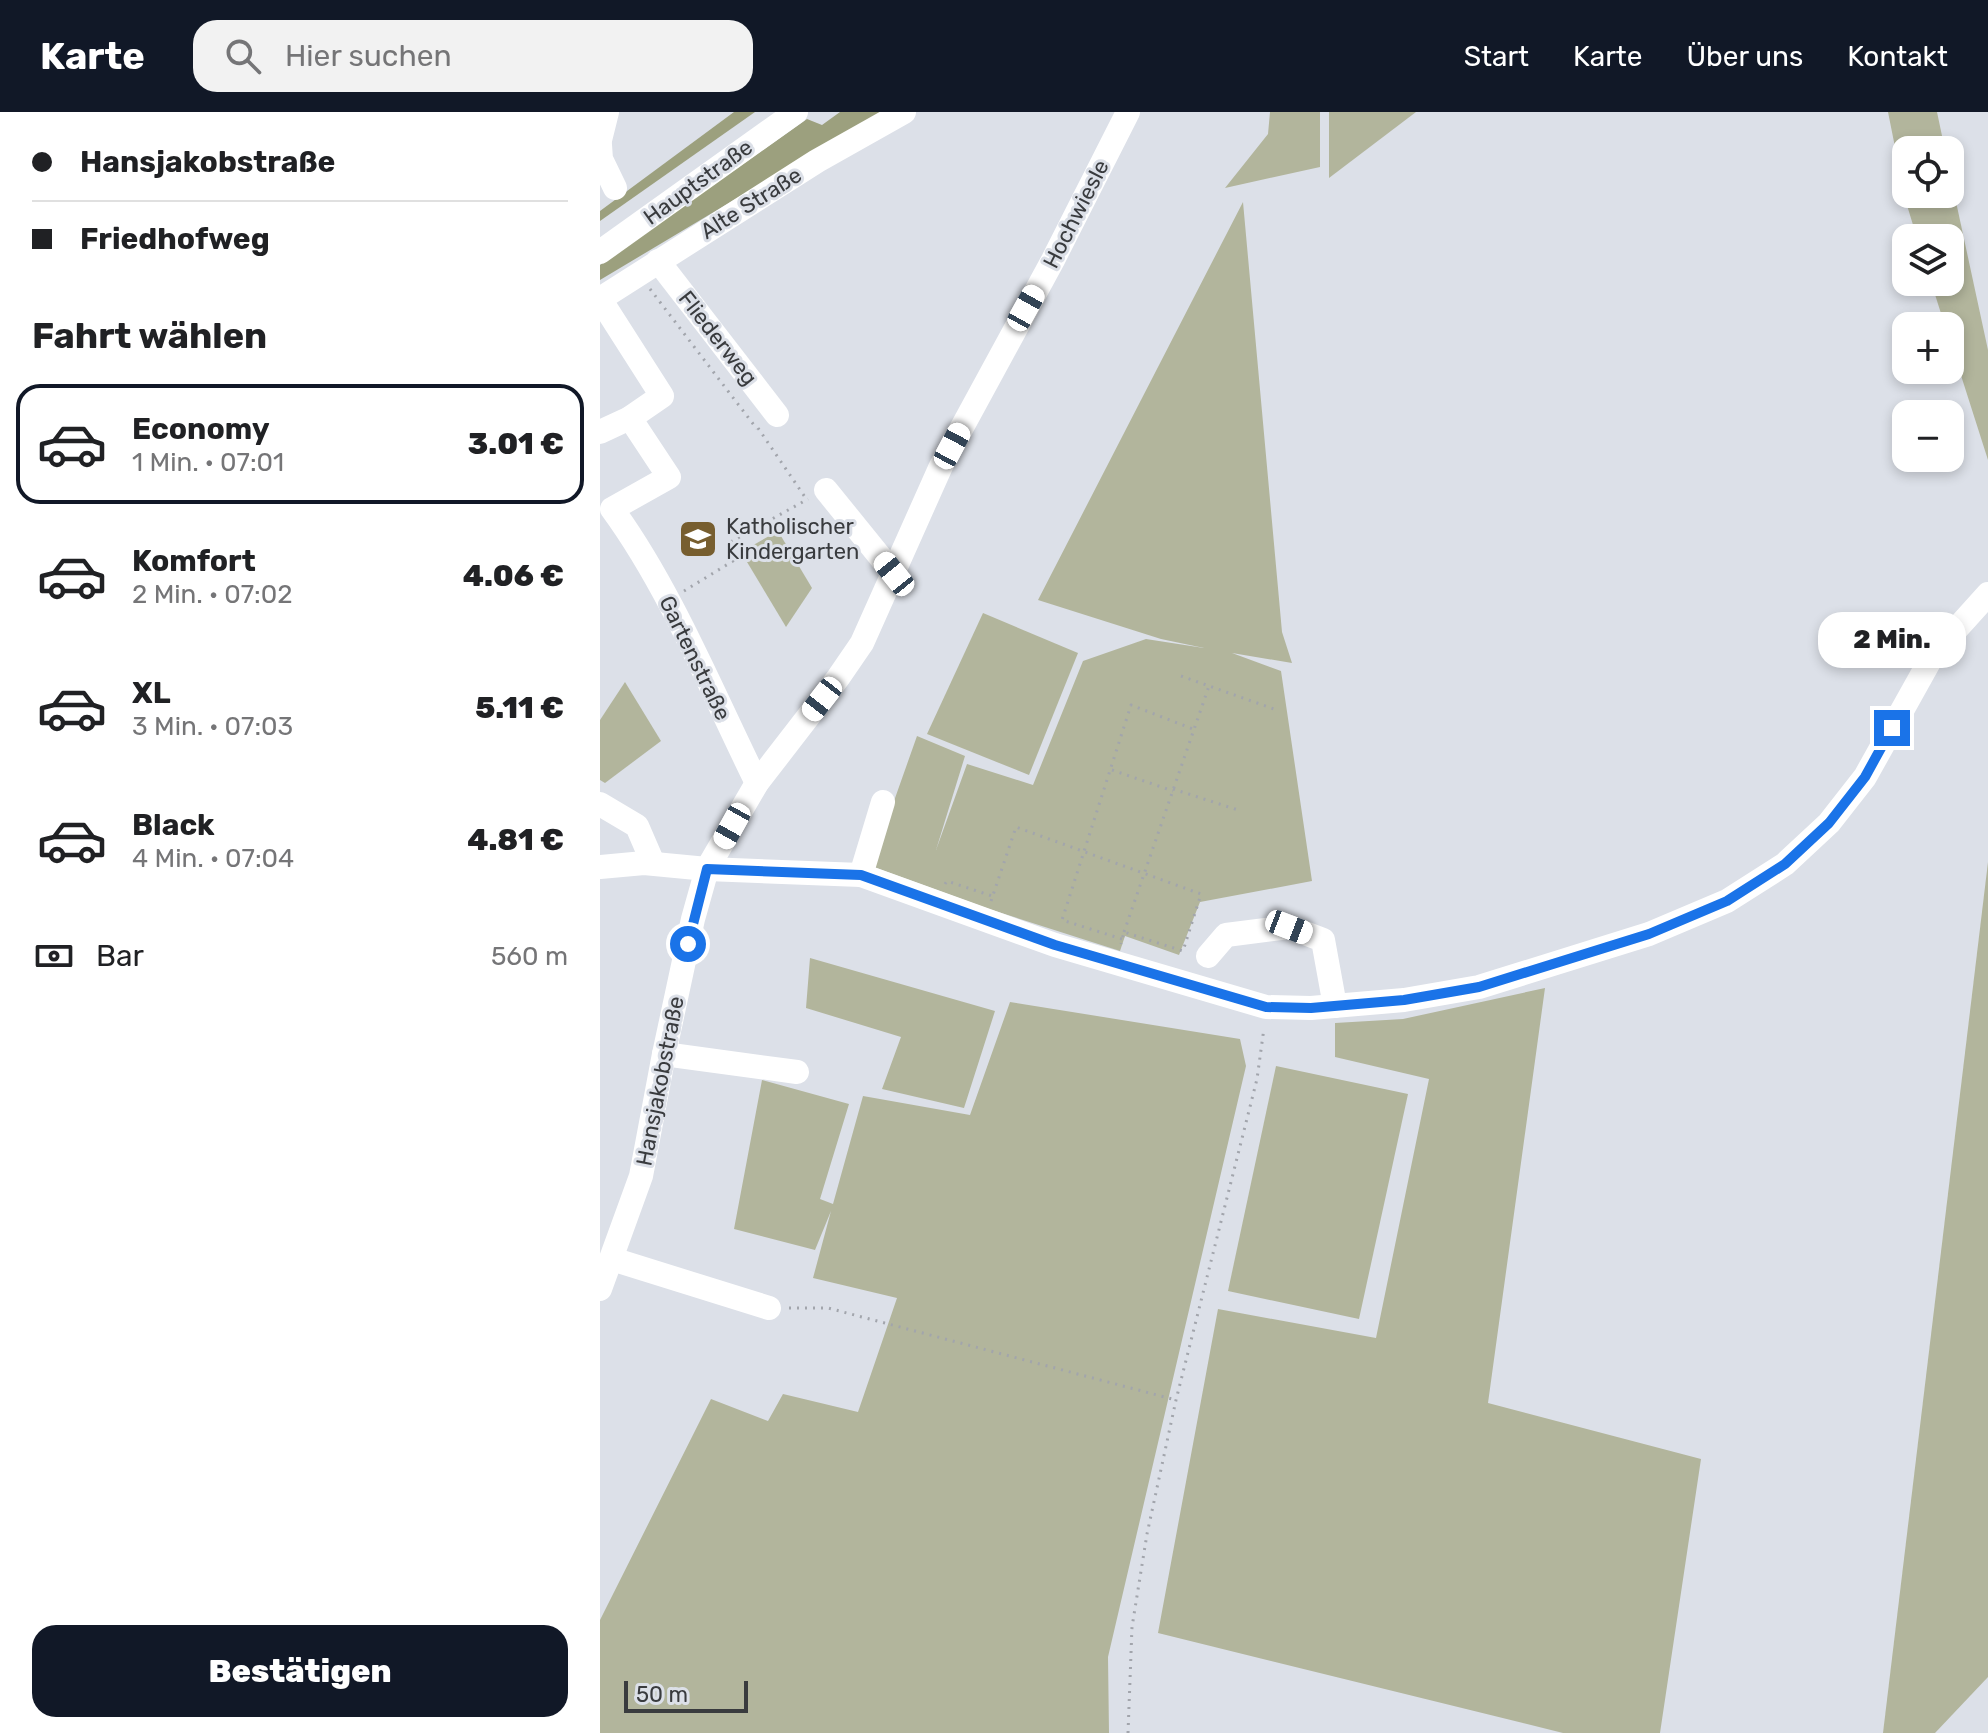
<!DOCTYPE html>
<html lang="de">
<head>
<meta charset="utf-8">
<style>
	body { margin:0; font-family:Rubik,sans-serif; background:#f2f2f2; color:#202124; height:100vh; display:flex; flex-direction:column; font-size:30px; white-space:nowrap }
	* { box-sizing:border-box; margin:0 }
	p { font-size:26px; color:#757577 }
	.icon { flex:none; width:44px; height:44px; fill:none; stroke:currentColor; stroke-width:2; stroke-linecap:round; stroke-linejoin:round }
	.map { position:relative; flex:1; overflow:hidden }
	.panel { display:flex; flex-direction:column; background:#fff; width:600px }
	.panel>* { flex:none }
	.guide { display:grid; align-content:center; height:176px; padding:0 32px; background:#fff }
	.controls { position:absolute; left:1292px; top:24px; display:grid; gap:16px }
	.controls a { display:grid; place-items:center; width:72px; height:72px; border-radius:16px; background:#fff; box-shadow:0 4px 12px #0003; font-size:40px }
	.scale { position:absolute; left:24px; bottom:20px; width:124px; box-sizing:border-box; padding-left:8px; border:4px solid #393b3e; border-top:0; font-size:22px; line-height:28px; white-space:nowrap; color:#393b3e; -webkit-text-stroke:6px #dce0e8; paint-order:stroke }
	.end { position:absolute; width:36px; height:36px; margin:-18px; border:10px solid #1a73e8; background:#fff; box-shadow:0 0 0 4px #fff }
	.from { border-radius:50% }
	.bubble { position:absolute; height:56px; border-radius:24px; background:#fff; box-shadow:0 4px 12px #0003; font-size:26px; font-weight:800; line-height:56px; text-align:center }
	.car { position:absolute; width:24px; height:48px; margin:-24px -12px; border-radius:10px; box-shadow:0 0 6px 2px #0007; background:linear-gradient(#fff 24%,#345 0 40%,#fff 0 76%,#345 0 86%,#fff 0) }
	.guide b { display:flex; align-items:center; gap:28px; height:76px; font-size:30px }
	.guide b+b { border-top:2px solid #e0e0e0 }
	.guide i { width:20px; height:20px; background:#202124 }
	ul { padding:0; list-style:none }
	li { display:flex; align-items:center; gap:24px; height:120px; margin:0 16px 12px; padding:0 16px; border:4px solid transparent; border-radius:24px }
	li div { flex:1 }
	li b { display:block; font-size:30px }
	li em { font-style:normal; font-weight:800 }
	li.on { border-color:#111827 }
	li>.icon { width:72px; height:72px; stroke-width:1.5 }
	h2 { padding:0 32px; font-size:36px; line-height:96px }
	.pay { display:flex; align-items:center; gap:20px; height:88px; padding:0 32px; font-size:30px }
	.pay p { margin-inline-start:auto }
	.button { display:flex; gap:16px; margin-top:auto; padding:16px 32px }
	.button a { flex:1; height:92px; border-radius:24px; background:#111827; color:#fff; font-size:32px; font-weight:800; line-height:92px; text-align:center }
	header { display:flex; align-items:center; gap:48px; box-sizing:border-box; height:112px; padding:0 40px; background:#111827; color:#fff }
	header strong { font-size:38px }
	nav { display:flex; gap:44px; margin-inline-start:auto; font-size:28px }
	.search { width:560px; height:72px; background:#f2f2f2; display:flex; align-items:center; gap:20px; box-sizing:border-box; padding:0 28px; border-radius:24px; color:#757577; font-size:30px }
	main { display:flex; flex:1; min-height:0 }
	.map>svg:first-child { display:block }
	.green { fill:#b2b59c }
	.forest { fill:#9ca07e }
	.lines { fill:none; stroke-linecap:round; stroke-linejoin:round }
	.path { stroke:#a2a5ac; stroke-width:3; stroke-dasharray:2 6; stroke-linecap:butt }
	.minor { stroke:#fff; stroke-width:24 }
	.route { stroke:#1a73e8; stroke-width:10 }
	.labels { text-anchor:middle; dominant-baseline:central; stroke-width:6; stroke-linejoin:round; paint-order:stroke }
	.street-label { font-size:22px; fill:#393b3e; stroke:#dce0e8 }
	.poi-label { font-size:22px; fill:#393b3e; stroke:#dce0e8; text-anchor:start }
</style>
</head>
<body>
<header>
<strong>Karte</strong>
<div class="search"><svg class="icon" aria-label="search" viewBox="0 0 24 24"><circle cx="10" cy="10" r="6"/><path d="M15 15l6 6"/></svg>Hier suchen</div>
<nav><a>Start</a><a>Karte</a><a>Über uns</a><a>Kontakt</a></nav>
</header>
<main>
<section class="panel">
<div class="guide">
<b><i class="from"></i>Hansjakobstraße</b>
<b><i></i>Friedhofweg</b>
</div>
<h2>Fahrt wählen</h2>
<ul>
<li class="on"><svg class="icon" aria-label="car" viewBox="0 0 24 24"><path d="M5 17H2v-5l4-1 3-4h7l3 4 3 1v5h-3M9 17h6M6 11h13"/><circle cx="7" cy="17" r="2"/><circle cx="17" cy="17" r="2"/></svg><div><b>Economy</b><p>1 Min. · 07:01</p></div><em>3.01 €</em></li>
<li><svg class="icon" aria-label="car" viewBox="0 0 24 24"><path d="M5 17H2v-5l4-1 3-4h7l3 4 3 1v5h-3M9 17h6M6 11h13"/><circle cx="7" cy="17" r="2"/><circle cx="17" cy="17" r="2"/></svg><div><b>Komfort</b><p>2 Min. · 07:02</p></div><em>4.06 €</em></li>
<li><svg class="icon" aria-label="car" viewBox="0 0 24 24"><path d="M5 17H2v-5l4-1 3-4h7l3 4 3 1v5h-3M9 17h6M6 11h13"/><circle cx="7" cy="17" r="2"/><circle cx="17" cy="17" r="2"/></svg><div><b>XL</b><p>3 Min. · 07:03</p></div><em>5.11 €</em></li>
<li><svg class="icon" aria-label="car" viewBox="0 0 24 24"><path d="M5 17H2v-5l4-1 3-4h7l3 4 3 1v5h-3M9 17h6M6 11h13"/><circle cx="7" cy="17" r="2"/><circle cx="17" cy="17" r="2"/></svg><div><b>Black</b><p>4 Min. · 07:04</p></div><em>4.81 €</em></li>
</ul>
<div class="pay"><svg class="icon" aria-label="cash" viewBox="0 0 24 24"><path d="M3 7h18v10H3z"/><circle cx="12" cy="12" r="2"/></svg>Bar<p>560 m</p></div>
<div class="button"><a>Bestätigen</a></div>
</section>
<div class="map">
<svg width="1388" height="1621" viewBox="0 0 1388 1621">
	<rect width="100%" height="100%" fill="#dce0e8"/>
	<g class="green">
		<path d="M670,0h50v55l-95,21 43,-54z"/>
		<path d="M729,0h87l-87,66z"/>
		<path d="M1288,0h49l8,38h-39v44h44v-20l38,176v110l-38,-119v-15h-5l-14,-44h19v-44h-33l-11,-36z"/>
		<path d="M643,90l39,430 10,31 -60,-10 49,18 31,210 -112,21 -21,53 -54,-19 -5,15 -131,-42 -118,-43 46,-130 48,20 -29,94 31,-86 66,21 50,-124 63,-22 58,9 -43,-9 -123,-39z"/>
		<path d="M178,419l34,57 -26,39 -45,-75z"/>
		<path d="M383,501l95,40 -49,122 -102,-41z"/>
		<path d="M25,570l36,59 -56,42 -5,-3v-60z"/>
		<path d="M1388,750v815l-53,56h-52z"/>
		<path d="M210,846l185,53 -31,97 -82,-19 19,-52 -95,-29z"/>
		<path d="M945,876l-57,415 213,56 -41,274h-97l-405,-100 60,-324 158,29 53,-259 -94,-22v-34l68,-4z"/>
		<path d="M410,890l230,37 6,27 -138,591 1,76h-509v-113l111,-221 57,22 15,-27 75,18 39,-114 -84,-20 18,-67 -16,39 -81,-21 28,-149 87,24 -29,95 13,5 30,-108 107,19z"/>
		<path d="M676,954l132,28 -49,225 -131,-28z"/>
	</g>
	<g class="forest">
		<path d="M134,0h21l-155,109v-10z"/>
		<path d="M240,0h41l-281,168v-15l207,-146 15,6z"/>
	</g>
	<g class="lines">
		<g class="path">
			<path d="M50,177l107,140"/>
			<path d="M158,316l49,72"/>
			<path d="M84,479l49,-30 -6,-17 81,-45"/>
			<path d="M581,564l93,33"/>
			<path d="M512,658l61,21"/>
			<path d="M573,677l65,21"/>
			<path d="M345,772l2,-3 45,15"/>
			<path d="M391,789l25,-74 185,67 -18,57 -59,-19 -3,12"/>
			<path d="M524,820l85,-246"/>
			<path d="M522,827l-60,-19 69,-215 62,24"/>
			<path d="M189,1196h39l348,92"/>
			<path d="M528,1621l4,-106 15,-93 29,-134 81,-321 7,-51"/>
		</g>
		<g class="minor">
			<path d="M0,28l7,-28"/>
			<path d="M0,33l1,14 14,29"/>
			<path d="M0,140l196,-140"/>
			<path d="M58,149l119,154"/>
			<path d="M30,306l39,59 -57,32c58,79 101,185 145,274"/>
			<path d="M0,320l30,-14 32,-22 -62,-97 217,-138 87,-49"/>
			<path d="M226,378l68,84"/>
			<path d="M0,692l37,22 16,37"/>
			<path d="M0,755l44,-4 63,6 154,6 194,70 211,62 45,1 93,-8 75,-13 170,-53 78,-33 58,-37 44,-41 36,-46 68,-122 55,-61"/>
			<path d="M261,763l22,-73"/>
			<path d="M608,844l18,-21 63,-8 34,13 12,66"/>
			<path d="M64,942l133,18"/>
			<path d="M12,1147l157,49"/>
			<path d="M0,1177l41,-113 23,-122 29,-135 14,-50 50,-86 81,-105 24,-35 79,-177 112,-206 75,-148"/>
		</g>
	</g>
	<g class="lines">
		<path class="route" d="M88,832l19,-75 154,6 194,70 211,62 45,1 93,-8 75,-13 170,-53 78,-33 58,-37 44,-41 36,-46 27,-49"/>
	</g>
	<defs>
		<g id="school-square" transform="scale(2)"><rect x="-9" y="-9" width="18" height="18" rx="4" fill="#775e2f" stroke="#dce0e8"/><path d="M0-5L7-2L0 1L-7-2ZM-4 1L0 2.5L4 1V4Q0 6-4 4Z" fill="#fff"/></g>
	</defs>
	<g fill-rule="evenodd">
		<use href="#school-square" x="98" y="427"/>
	</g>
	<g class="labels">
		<g class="street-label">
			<text transform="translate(98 70) rotate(-36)">Hauptstraße</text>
			<text transform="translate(151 91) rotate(-32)">Alte Straße</text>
			<text transform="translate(476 102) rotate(-63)">Hochwiesle</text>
			<text transform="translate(118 226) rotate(52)">Fliederweg</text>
			<text transform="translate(95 546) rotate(64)">Gartenstraße</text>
			<text transform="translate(60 969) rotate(-79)">Hansjakobstraße</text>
		</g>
		<g class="poi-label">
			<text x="126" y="414">Katholischer<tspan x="126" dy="25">Kindergarten</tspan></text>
		</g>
	</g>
</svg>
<div class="controls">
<a><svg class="icon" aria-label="locate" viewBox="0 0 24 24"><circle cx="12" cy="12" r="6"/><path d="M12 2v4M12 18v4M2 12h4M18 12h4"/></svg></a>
<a><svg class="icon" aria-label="layers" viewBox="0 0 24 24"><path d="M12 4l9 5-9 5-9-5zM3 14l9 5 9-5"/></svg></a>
<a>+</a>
<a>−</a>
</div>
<div class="scale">50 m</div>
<i class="end from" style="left:88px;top:832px"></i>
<i class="end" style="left:1292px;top:616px"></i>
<div class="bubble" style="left:1218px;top:500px;width:148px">2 Min.</div>
<i class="car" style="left:426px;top:196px;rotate:29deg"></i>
<i class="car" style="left:352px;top:334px;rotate:28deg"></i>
<i class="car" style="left:294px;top:462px;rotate:321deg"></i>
<i class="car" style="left:222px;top:587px;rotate:218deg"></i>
<i class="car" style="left:132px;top:714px;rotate:209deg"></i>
<i class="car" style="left:689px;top:815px;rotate:111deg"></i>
</div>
</main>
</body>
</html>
